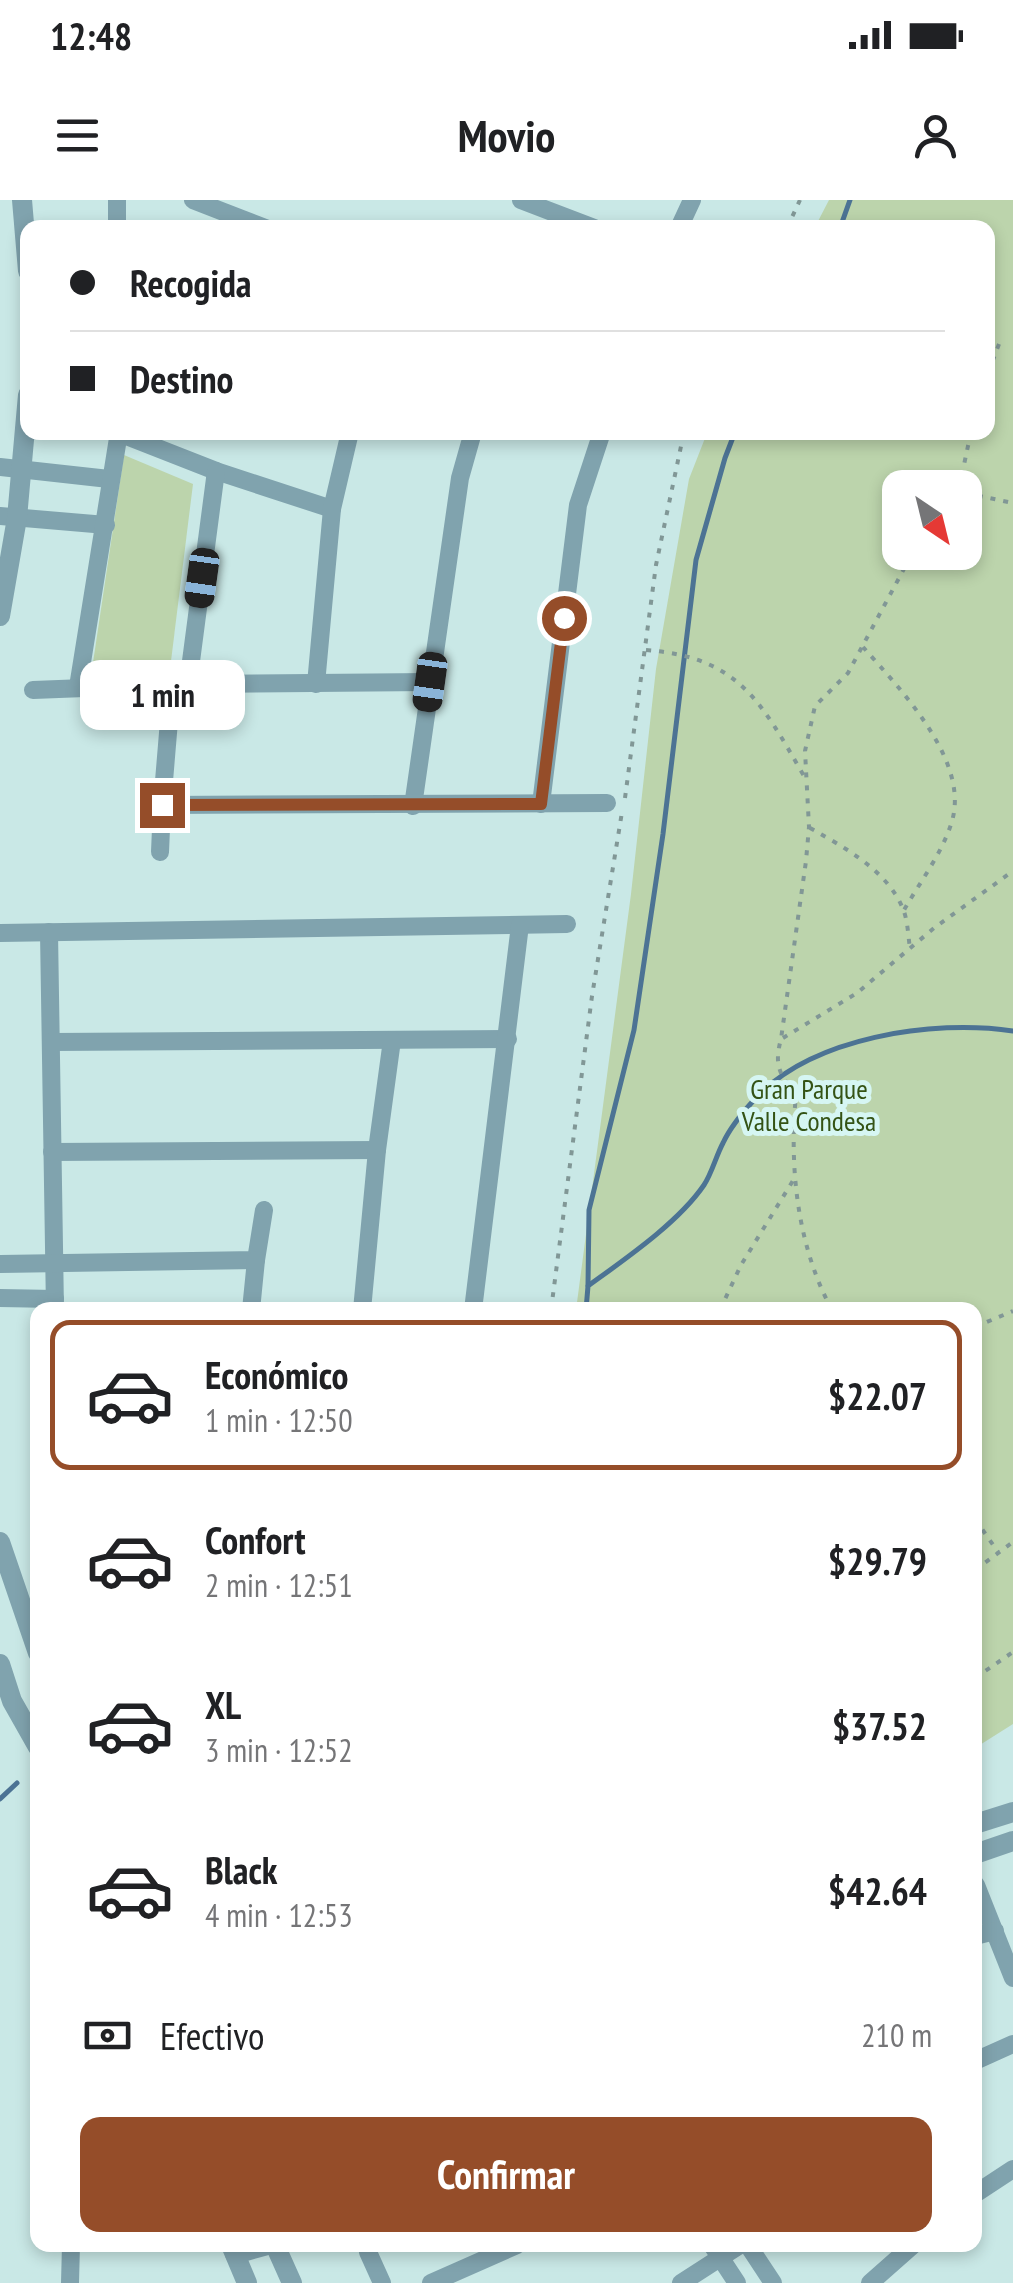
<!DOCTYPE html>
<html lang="es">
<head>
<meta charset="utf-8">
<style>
	body { margin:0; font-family:"PT Sans Narrow",sans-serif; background:#f6f6f6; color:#202124; height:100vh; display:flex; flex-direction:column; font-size:38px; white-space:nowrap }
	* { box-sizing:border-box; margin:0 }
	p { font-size:32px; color:#757577 }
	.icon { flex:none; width:55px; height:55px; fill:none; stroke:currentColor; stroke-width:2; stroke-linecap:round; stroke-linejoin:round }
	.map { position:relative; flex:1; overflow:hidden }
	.details { position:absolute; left:30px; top:1102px; width:952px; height:950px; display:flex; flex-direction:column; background:#fff; border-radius:20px; box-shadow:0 5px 15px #0003 }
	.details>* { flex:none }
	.guide { position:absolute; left:20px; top:20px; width:975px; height:220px; border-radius:20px; box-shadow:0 5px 15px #0003; display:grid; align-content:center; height:220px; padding:0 50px; background:#fff }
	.needle { width:65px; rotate:145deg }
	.fabs { position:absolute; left:882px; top:270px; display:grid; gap:20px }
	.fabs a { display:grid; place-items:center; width:100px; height:100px; border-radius:20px; background:#fff; box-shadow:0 5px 15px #0003; font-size:50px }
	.end { position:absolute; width:45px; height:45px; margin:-22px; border:12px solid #954d29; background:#fff; box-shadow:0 0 0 5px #fff }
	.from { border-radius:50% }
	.bubble { position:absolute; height:70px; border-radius:20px; background:#fff; box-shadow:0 5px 15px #0003; font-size:32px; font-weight:700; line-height:70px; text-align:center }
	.car { position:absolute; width:30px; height:60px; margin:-30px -15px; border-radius:12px; box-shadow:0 0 8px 2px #0007; background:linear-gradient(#222 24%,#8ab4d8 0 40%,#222 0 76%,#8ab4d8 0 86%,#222 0) }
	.guide b { display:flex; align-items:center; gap:35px; height:95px; font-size:38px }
	.guide b+b { border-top:2px solid #e0e0e0 }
	.guide i { width:25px; height:25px; background:#202124 }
	ul { padding:18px 0 0; list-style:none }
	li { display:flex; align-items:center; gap:30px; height:150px; margin:0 20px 15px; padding:0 30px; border:5px solid transparent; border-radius:20px }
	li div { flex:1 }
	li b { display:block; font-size:38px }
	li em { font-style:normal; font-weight:700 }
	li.current { border-color:#954d29 }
	li>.icon { width:90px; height:90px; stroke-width:1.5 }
	.pay { display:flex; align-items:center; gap:25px; height:110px; padding:0 50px; font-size:38px }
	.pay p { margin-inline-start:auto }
	.primary-button { display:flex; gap:20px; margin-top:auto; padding:20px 50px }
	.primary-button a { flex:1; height:115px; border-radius:20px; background:#954d29; color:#fff; font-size:40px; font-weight:700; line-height:115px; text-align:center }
	.status { display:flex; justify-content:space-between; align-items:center; height:70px; padding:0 50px; background:#fff; direction:ltr }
	.status svg { height:28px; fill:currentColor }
	header { display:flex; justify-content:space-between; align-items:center; height:130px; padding:0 50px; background:#fff; font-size:45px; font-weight:700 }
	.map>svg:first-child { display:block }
	.green { fill:#bcd4ac; fill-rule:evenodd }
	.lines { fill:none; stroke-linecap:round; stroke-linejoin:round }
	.stream { stroke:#4c7394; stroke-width:5 }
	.path { stroke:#819796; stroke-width:4; stroke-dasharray:5 8; stroke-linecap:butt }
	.minor { stroke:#80a3ae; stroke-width:18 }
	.tertiary { stroke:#80a3ae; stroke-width:20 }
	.route { stroke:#954d29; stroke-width:12 }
	.labels { text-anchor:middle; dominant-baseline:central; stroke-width:10; stroke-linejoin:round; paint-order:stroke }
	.park-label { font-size:28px; fill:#345315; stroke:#d6f6f3 }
</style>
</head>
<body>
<div class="status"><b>12:48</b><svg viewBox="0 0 49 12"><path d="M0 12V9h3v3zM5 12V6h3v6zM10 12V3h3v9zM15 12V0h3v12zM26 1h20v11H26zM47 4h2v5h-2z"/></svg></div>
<header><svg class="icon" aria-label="menu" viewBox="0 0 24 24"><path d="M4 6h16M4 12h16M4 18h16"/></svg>Movio<svg class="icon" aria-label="person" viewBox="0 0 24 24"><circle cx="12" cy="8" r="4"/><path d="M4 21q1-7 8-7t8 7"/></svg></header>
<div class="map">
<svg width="1013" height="2083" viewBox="0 0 1013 2083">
	<rect width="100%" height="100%" fill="#c9e8e6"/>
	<g class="green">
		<path d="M829,0h184v1524l-38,24v-438h-399l55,-416 25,-225 33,-190 18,-46 281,-1v-204l-173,-1zM900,288h65v64h-65z"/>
		<path d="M124,255l69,29 -24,193 -78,-1z"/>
	</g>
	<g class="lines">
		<g class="stream">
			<path d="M840,28l10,-28"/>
			<path d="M588,1086l1,-76 45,-180 29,-196 33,-274 29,-102 10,-26"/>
			<path d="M586,1110l2,-24c37,-27 90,-63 116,-101 8,-12 12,-29 19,-42 7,-15 20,-31 31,-43 57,-63 179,-81 259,-69"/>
			<path d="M0,1599l17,-16"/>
		</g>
		<g class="path">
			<path d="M787,28l13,-28"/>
			<path d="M988,173l11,-29"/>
			<path d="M959,288l12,-56"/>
			<path d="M965,293l48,10"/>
			<path d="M863,447c36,41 107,113 89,174 -9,31 -32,61 -48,89"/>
			<path d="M646,450c93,7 115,52 158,126"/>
			<path d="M625,598l31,-233 28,-133"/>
			<path d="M810,628c34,19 78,43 93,81 5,12 5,27 7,39"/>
			<path d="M783,838l74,-45 77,-65 79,-57"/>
			<path d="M551,1110l41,-314 30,-184"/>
			<path d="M720,1110l21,-45 53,-86"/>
			<path d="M832,1110c-35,-64 -43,-144 -36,-215 -17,-21 -22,-30 -15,-56l25,-178 3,-34 -4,-76 10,-45 33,-33 65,-121"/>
			<path d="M975,1127l38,-16"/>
			<path d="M975,1319l23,33"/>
			<path d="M975,1370l38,-28"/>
			<path d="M975,1478l38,-26"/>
		</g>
		<g class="minor">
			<path d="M117,0v28"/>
			<path d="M193,0l72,28"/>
			<path d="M521,0l73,28"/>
			<path d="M679,28l13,-28"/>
			<path d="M119,233l97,38 116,38"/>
			<path d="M0,267l109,12"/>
			<path d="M0,316l106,9"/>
			<path d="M188,484l28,-213"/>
			<path d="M316,484l16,-175 18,-77"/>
			<path d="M172,485l-10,120 445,-2"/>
			<path d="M78,487l41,-255"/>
			<path d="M33,490l155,-6 242,-2"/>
			<path d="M541,604l37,-299 24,-73"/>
			<path d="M413,606l47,-328 13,-46"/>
			<path d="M160,652l2,-47"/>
			<path d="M49,732l6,378"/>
			<path d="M0,733l567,-9"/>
			<path d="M51,842l457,-3"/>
			<path d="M52,952l325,-2"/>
			<path d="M0,1064l256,-4 8,-50"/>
			<path d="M0,1098l55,1"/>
			<path d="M251,1110l5,-50"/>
			<path d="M362,1110l15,-160 15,-110"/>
			<path d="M473,1110l47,-385"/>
			<path d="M976,1685l37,93"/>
			<path d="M975,1736l20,-5"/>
			<path d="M975,1861l38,-17"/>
			<path d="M975,1994l38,-25"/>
			<path d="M712,2045l25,38"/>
			<path d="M748,2045l25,38"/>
			<path d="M368,2052l14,31"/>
			<path d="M70,2083l1,-38"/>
			<path d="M431,2083l86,-38"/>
			<path d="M681,2083l59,-38"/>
			<path d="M870,2083l43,-38"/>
		</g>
		<g class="tertiary">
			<path d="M22,0l6,71"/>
			<path d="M0,416l17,-98 11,-123"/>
			<path d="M0,1342l38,111"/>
			<path d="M0,1464l12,37 26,46"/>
			<path d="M975,1624l38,-12"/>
			<path d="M975,1654l38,-13"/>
			<path d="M231,2045l16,38"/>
			<path d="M275,2045l17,38"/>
			<path d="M235,2054l32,-9"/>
		</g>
	</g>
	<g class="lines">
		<path class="route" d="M162,605l379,-1 23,-186"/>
	</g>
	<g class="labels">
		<g class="park-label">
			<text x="809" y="888">Gran Parque<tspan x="809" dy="32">Valle Condesa</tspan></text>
		</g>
	</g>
</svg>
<div class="fabs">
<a><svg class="needle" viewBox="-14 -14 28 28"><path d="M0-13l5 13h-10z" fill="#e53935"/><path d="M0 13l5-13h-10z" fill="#757577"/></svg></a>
</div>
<i class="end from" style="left:564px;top:418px"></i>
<i class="end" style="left:162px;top:605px"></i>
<div class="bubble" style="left:80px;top:460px;width:165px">1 min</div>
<i class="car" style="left:202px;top:378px;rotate:188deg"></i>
<i class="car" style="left:430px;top:482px;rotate:188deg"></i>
<div class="guide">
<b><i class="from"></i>Recogida</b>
<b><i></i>Destino</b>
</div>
<section class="details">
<ul>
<li class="current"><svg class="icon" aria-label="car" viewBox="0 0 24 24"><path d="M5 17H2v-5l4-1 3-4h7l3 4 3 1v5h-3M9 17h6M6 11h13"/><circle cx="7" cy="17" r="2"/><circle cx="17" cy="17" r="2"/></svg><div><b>Económico</b><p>1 min · 12:50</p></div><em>$22.07</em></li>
<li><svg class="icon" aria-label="car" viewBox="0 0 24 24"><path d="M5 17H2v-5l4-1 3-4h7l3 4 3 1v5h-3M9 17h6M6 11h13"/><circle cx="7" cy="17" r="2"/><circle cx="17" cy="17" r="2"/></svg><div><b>Confort</b><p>2 min · 12:51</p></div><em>$29.79</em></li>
<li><svg class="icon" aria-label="car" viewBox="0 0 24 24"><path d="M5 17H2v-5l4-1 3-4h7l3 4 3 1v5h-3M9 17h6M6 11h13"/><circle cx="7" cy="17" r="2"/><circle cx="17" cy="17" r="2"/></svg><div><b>XL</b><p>3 min · 12:52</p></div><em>$37.52</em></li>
<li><svg class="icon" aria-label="car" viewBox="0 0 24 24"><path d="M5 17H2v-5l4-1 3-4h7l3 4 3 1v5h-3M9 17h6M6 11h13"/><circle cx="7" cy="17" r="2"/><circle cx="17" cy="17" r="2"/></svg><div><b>Black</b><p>4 min · 12:53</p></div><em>$42.64</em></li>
</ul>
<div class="pay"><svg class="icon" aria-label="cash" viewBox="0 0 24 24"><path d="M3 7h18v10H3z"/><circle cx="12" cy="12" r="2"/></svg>Efectivo<p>210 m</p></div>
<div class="primary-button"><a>Confirmar</a></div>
</section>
</div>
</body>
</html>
